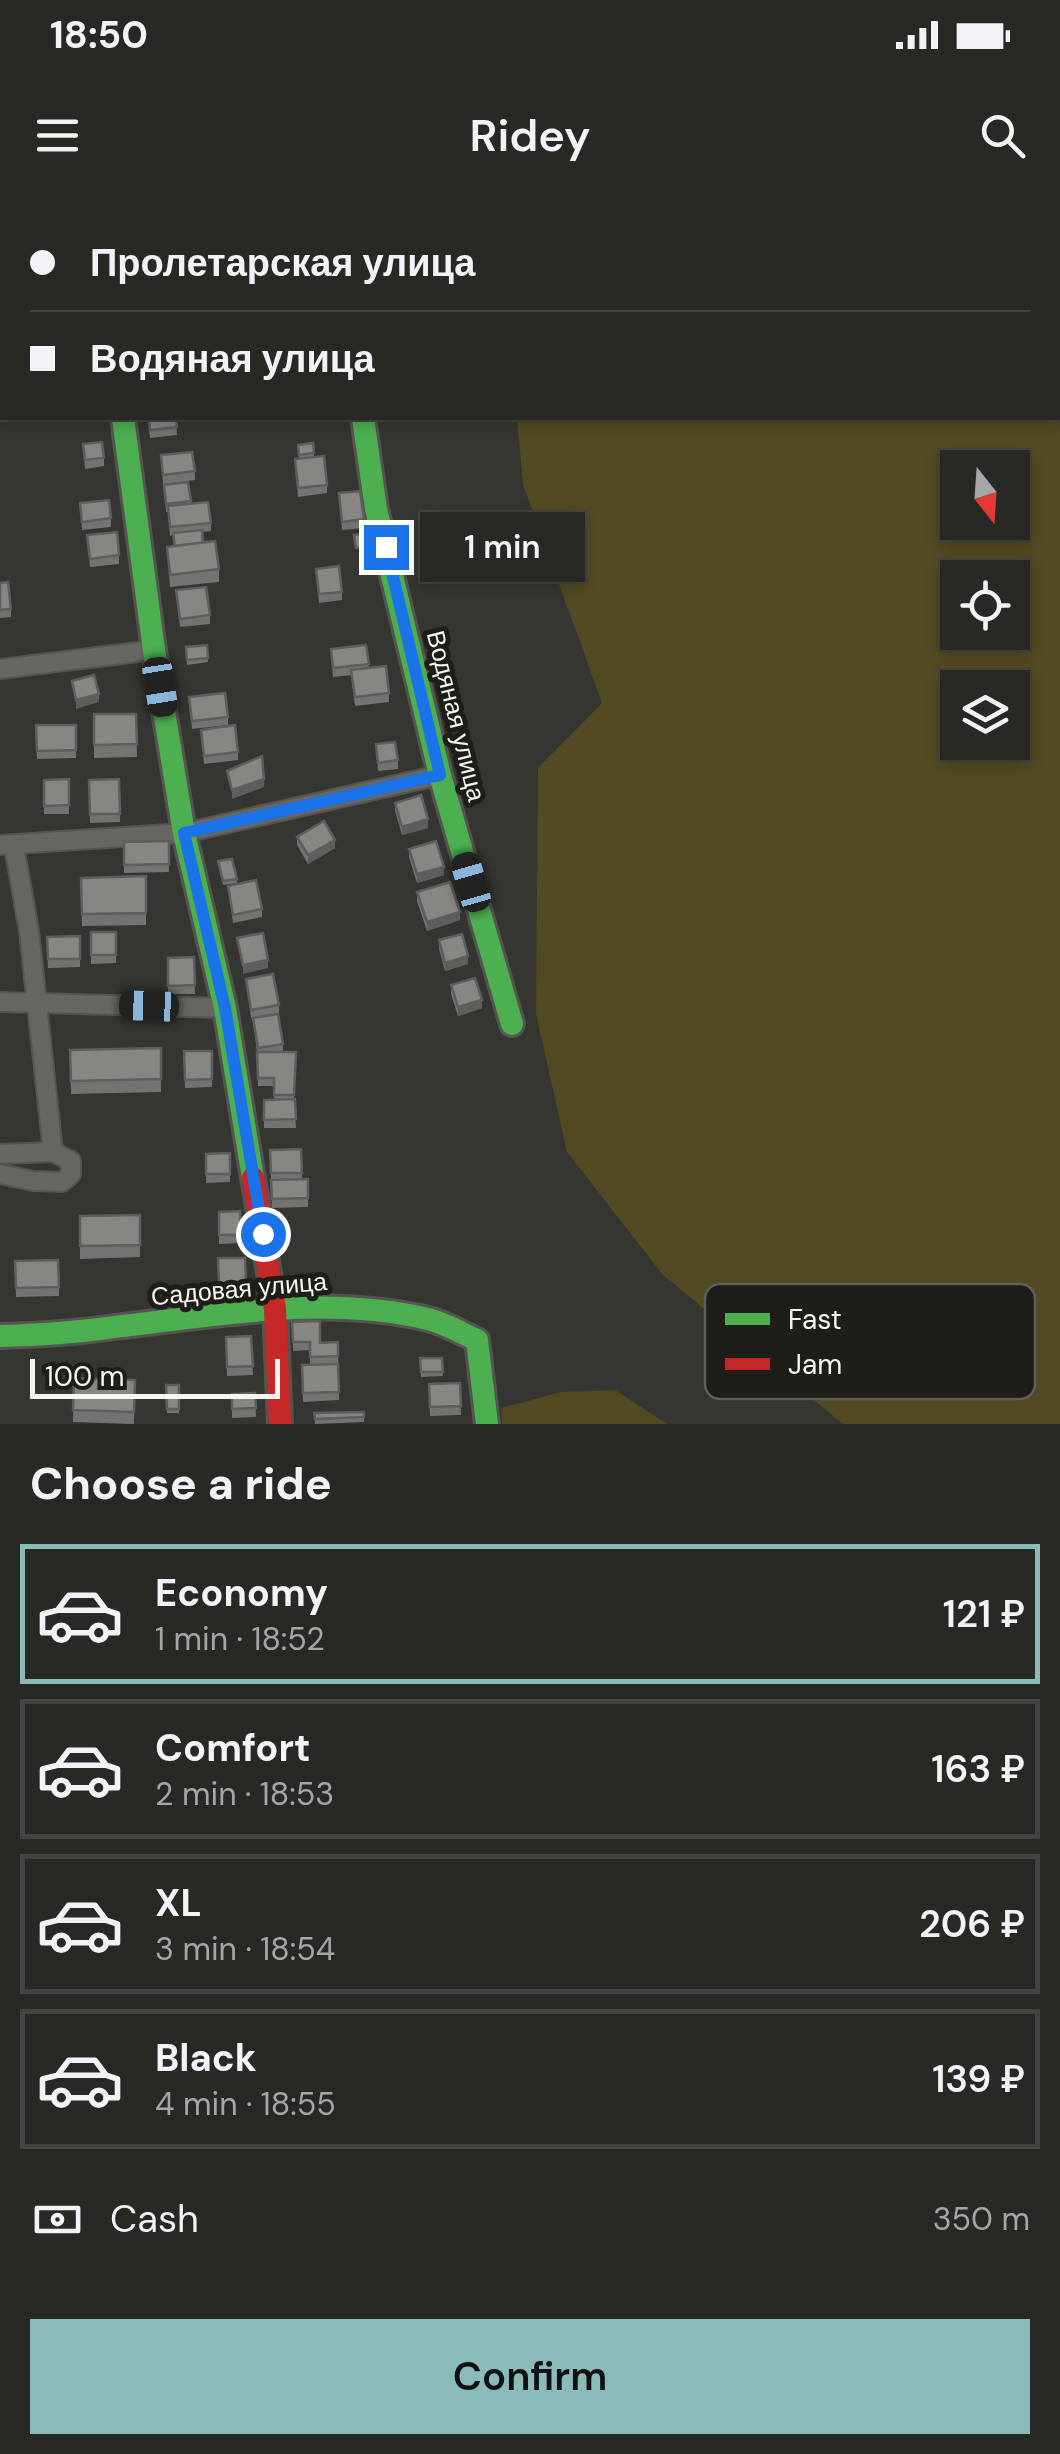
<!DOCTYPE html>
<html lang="en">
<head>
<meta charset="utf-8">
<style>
	body { margin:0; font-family:"DM Sans",sans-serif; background:#343432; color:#f1f3f6; height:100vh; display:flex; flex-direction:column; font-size:38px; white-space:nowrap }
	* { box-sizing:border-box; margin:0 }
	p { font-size:32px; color:#a5a6a7 }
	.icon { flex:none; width:55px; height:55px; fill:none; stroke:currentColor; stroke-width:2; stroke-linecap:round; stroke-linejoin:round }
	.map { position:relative; height:1224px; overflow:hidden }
	.sheet { display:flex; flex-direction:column; background:#282825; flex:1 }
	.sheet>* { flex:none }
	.banner { position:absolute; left:0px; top:0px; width:1060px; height:220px; box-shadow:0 5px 15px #0003,0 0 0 2px #444442; display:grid; align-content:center; height:220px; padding:0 30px; background:#282825 }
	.needle { width:65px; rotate:163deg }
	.controls { position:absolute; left:940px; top:250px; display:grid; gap:20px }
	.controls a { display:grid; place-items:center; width:90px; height:90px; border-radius:0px; background:#282825; box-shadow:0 5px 15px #0003,0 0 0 2px #444442; font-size:50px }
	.scale { position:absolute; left:30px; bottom:25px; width:250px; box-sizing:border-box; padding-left:10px; border:5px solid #f6f5f0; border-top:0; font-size:28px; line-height:35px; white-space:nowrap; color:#f6f5f0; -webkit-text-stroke:8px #1e1d1a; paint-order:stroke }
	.end { position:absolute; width:45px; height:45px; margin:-22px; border:12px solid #1a73e8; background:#fff; box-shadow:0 0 0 5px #fff }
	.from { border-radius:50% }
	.bubble { position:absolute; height:70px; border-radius:0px; background:#282825; box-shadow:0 5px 15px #0003,0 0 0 2px #444442; font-size:32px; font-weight:600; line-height:70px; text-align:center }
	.car { position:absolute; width:30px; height:60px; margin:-30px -15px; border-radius:12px; box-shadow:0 0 8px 2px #0007; background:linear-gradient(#222 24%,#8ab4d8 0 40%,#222 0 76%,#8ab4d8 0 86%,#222 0) }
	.banner b { display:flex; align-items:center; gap:35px; height:95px; font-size:38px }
	.banner b+b { border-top:2px solid #444442 }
	.banner i { width:25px; height:25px; background:#f1f3f6 }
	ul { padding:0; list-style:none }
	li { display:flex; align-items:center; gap:30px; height:140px; margin:0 20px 15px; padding:0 10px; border:5px solid #444442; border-radius:0px }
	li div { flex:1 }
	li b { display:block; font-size:38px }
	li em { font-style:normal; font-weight:600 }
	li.selected { border-color:#8bbbb9 }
	li>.icon { width:90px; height:90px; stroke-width:1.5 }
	h2 { padding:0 30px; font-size:45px; line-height:120px }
	.pay { display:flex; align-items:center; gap:25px; height:110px; padding:0 30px; font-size:38px }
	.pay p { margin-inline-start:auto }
	.action { display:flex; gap:20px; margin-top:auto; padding:20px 30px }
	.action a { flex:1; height:115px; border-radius:0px; background:#8bbbb9; color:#111; font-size:40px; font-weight:600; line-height:115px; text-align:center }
	.status { display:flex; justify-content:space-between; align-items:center; height:70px; padding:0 50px; background:#282825; direction:ltr }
	.status svg { height:28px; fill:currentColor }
	header { display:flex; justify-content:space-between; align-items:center; height:130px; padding:0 30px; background:#282825; font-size:45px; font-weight:600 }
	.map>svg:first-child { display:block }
	.green { fill:#524a22; fill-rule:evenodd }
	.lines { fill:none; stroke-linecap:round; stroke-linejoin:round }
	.street-casing { stroke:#555451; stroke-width:22 }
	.fast-casing { stroke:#555451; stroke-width:28 }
	.jam-casing { stroke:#555451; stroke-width:28 }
	.street { stroke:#676663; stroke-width:18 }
	.fast { stroke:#4caf50; stroke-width:22 }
	.jam { stroke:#c62828; stroke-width:22 }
	.wall { fill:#747371 }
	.shaded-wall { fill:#5e5e5c }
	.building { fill:#878683; stroke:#5e5e5c; stroke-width:2.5 }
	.route { stroke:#1a73e8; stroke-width:12 }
	.labels { text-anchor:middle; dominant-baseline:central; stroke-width:10; stroke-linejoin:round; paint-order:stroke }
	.street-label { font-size:25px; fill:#f6f5f0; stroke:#1e1d1a }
	.key { fill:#1e1d1a; stroke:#5f5e5a; stroke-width:2.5 }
	.key-label { font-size:28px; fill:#f6f5f0 }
</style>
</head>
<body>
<div class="status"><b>18:50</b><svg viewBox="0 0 49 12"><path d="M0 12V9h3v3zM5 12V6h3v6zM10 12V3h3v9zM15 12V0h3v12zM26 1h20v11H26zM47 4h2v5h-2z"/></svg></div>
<header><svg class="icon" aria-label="menu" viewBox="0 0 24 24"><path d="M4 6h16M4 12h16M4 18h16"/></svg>Ridey<svg class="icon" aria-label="search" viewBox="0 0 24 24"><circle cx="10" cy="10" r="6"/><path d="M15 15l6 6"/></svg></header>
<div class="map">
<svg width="1060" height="1224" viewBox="0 0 1060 1224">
	<rect width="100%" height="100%" fill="#353531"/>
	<g class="green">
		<path d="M709,0h351v1224h-217l-180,-149 -96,-123 -31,-138 2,-246 64,-65 -79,-219 -6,-66h541v-216h-349zM958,268h54v54h-54zM958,378h54v54h-54zM958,488h54v54h-54z"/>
		<path d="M615,1190l52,34h-165l-1,-16 60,-16z"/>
	</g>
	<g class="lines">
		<g class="street-casing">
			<g id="street">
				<path d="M91,0v2"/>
				<path d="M337,0l1,2"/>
				<path d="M0,143h2"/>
				<path d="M0,469l154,-19"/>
				<path d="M0,645l184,-12 256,-58"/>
				<path d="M14,646l15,85 24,221"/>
				<path d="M0,802l225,6"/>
				<path d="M0,954l53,-2 18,9v13l-9,8 -29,-1 -33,-7"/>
			</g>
		</g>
		<g class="fast-casing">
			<g id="fast">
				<path d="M123,218l31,232 30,183 41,175 28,170"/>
				<path d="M363,218l13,91 64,266 72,249"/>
				<path d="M0,1136c36,-1 71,-3 107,-8 106,-12 214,-34 321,-9 17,4 33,14 49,21l10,84"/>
			</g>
		</g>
		<g class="jam-casing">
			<path id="jam" d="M253,978l22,131 5,115"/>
		</g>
		<use href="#street" class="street"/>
		<use href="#fast" class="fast"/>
		<use href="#jam" class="jam"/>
	</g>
	<g class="wall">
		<path d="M148,218h28l1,17 -27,3z"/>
		<path d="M313,243l1,14 -15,2 -1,-14z"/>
		<path d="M83,244l21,14v8l-19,3z"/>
		<path d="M161,255l34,16v9l-32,4z"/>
		<path d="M295,259l32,26v8l-29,4z"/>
		<path d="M188,282l3,22 20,19v8l-9,1 1,11 16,26v13l-49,5 -3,-40 7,-1 -1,-11 -3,1 -2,-24h-2l-2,-27z"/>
		<path d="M339,293l25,26v9l-22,2z"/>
		<path d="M80,303l31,15v9l-29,3z"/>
		<path d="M87,335l32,20v9l-29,3z"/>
		<path d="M316,369l26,23v8l-23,3z"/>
		<path d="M0,383l11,26v8l-11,1z"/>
		<path d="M176,390l34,25v9l-30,3z"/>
		<path d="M207,445l1,17 -21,3 -1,-18z"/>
		<path d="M366,445l3,23 20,25v9l-34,4 -4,-31 -18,2 -2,-28z"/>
		<path d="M189,497l39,20v8l-36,4z"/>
		<path d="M94,514h42l1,43 -43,1z"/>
		<path d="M36,525h40v33l-39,1z"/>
		<path d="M201,530l37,22v8l-34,4z"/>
		<path d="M376,544l22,16v9l-20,2z"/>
		<path d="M69,579v35h-25v-34z"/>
		<path d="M119,579l1,43 -30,1 -1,-43z"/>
		<path d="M395,603l33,25 -26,7 -7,-24z"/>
		<path d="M297,637l38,11 -27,16 -11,-19z"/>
		<path d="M169,641v31l-45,1v-31z"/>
		<path d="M409,649l35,26 -27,8 -8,-26z"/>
		<path d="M218,661l19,18v4l-14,2z"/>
		<path d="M81,678l65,35v12l-64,1z"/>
		<path d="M228,686l34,23v8l-29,6z"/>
		<path d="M417,692l43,28 -33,11 -10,-30z"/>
		<path d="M91,732h25v31l-25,1z"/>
		<path d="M47,737l33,22v8l-32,1z"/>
		<path d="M439,740l29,24 -23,7 -6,-22z"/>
		<path d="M194,757l1,37h-27v-36z"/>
		<path d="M246,779l33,26v8l-28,5z"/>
		<path d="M451,785l31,23 -24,8 -7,-22z"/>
		<path d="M253,818l30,26v8h13l-2,47 2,29h-32v-28h10v-14h-16l-1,-34z"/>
		<path d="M161,848v44l-90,2 -1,-44z"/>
		<path d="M184,851h28v36l-27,1z"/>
		<path d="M270,950l32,23v6l6,19v9l-36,1z"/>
		<path d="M230,953v29l-24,1v-29z"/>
		<path d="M219,1012l22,23v8l-22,1z"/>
		<path d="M80,1016l60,29v12l-60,2z"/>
		<path d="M218,1058h27l1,35h-27z"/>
		<path d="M15,1061l44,26v9l-43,1z"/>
		<path d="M292,1122l28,21 18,-1 1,58 -36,2 -1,-37h8v-15l-17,1z"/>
		<path d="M251,1136l2,39 -26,1 -1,-39z"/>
		<path d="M420,1158h22l1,18 -22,1z"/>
		<path d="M74,1178l61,2 -1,44 -61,-2z"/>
		<path d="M460,1183l1,32 -31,1 -1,-32z"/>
		<path d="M166,1185h13v28h-12z"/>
		<path d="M255,1193l1,24 -24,1v-24z"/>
		<path d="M364,1212v10l-49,2 -1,-11z"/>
	</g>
	<g class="shaded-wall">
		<path d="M99,494v8l-23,7v-9z"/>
		<path d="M264,579v8l-32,12v-9z"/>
		<path d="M428,619v9l-26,7v-8z"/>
		<path d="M335,640v8l-27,16v-9z"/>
		<path d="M444,667v8l-27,8v-9z"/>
		<path d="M460,712v8l-33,11v-9z"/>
		<path d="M468,756v8l-23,7v-8z"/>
		<path d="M268,760v8l-25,6v-9z"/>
		<path d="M482,800v8l-24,8v-9z"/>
	</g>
	<g class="building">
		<rect x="47" y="0" width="21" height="2"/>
		<path d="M117,0h34v2h-33z"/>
		<rect x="277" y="0" width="28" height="2"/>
		<path d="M149,218h27l1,9 -27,3z"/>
		<path d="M102,242l2,16 -19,2 -2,-16z"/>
		<path d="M313,243l1,10 -15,2 -1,-10z"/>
		<path d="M192,252l3,19 -32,4 -2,-20z"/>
		<path d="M324,256l3,29 -29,3 -3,-29z"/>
		<path d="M188,282l3,19 -25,3 -2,-19z"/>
		<path d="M360,291l4,28 -22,3 -3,-29z"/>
		<path d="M109,300l2,18 -29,4 -2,-19z"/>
		<path d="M208,302l3,21 -41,4 -2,-21z"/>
		<path d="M202,330l1,13 -28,3 -2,-13z"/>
		<path d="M117,332l2,23 -29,4 -3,-24z"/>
		<path d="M363,334l2,13 -9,1 -2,-13z"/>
		<path d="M215,341l4,28 -49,6 -3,-28z"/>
		<path d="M339,366l3,26 -23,2 -3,-25z"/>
		<path d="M8,382l3,27 -11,1v-27z"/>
		<path d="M206,387l4,28 -30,4 -4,-29z"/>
		<path d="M207,445l1,13 -21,2 -1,-13z"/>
		<path d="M366,445l3,19 -36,4 -2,-19z"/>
		<path d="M386,466l3,27 -34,4 -4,-27z"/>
		<path d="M94,475l5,19 -23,6 -4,-19z"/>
		<path d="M225,493l3,24 -36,4 -3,-24z"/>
		<path d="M94,514h42l1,30 -43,1z"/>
		<path d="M36,525h40v25l-39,1z"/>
		<path d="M235,525l3,27 -34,4 -3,-26z"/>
		<path d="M395,542l3,18 -20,3 -2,-19z"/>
		<path d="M262,556l2,23 -32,11 -5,-19z"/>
		<path d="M69,579v26l-25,1v-26z"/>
		<path d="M119,579l1,35h-30l-1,-34z"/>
		<path d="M421,595l7,24 -26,8 -7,-24z"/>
		<path d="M324,621l11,19 -27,15 -11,-18z"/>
		<path d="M169,641v23l-45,1v-23z"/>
		<path d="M436,641l8,26 -27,7 -8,-25z"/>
		<path d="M232,659l5,20 -14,2 -5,-20z"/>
		<path d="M146,676v37l-64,1 -1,-36z"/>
		<path d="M256,680l6,29 -29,6 -5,-29z"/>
		<path d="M450,682l10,30 -33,10 -10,-30z"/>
		<rect x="91" y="732" width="25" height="23"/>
		<path d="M263,733l5,27 -25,5 -6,-27z"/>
		<path d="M462,734l6,22 -23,7 -6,-23z"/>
		<path d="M80,736v23h-32l-1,-22z"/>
		<path d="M194,757l1,28 -27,1v-28z"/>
		<path d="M273,774l6,31 -28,5 -5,-31z"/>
		<path d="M475,778l7,22 -24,7 -7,-22z"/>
		<path d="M278,814l5,30 -25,4 -5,-30z"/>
		<path d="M161,848v31l-90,2 -1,-31z"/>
		<path d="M184,851h28v28l-27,1z"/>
		<path d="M257,852h39l-2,43h-20v-17h-16z"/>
		<path d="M295,899l1,20 -32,1v-20z"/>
		<path d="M301,949l1,24h-31l-1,-23z"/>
		<path d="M230,953v21h-24v-20z"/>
		<path d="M308,979v19l-36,1 -1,-19z"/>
		<path d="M240,1011l1,24h-22v-23z"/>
		<path d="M140,1015v30l-60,1v-30z"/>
		<path d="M218,1058h27l1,26 -27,1z"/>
		<path d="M58,1060l1,27 -43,1 -1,-27z"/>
		<path d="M320,1121v22l18,-1v14l-28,1v-15h-17l-1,-20z"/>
		<path d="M251,1136l2,30 -26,1 -1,-30z"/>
		<path d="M420,1158h22l1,14h-22z"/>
		<path d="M338,1164l1,28 -36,1 -1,-28z"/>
		<path d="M74,1178l61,2 -1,32 -61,-2z"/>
		<path d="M460,1183l1,23 -31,1 -1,-23z"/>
		<path d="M166,1185h13v24h-12z"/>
		<path d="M255,1193l1,15 -24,1v-15z"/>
		<path d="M364,1212v5l-49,2 -1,-6z"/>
	</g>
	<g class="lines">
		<path class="route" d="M263,1034l-38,-226 -41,-175 256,-58 -54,-228"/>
	</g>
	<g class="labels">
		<g class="street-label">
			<text transform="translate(456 516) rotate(76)">Водяная улица</text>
			<text transform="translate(239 1089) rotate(-5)">Садовая улица</text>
		</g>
	</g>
	<rect x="705" y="1084" width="330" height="115" rx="15" class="key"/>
	<rect x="725" y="1113" width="45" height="12" fill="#4caf50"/>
	<rect x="725" y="1158" width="45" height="12" fill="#c62828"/>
	<g class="key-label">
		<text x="788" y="1129">Fast</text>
		<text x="788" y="1174">Jam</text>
	</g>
</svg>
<div class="controls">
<a><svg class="needle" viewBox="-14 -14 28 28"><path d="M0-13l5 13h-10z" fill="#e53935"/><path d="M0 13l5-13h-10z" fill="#a5a6a7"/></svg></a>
<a><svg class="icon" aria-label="locate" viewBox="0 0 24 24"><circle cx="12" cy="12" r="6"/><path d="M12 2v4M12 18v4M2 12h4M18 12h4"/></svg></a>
<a><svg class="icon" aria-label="layers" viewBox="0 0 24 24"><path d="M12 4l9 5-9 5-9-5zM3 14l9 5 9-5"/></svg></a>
</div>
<div class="scale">100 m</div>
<i class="end from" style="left:263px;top:1034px"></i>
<i class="end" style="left:386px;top:347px"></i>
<div class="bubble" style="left:420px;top:312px;width:165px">1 min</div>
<i class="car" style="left:160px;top:487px;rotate:171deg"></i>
<i class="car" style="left:471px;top:682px;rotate:344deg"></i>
<i class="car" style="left:149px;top:806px;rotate:272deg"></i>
<div class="banner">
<b><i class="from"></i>Пролетарская улица</b>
<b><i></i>Водяная улица</b>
</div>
</div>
<section class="sheet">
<h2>Choose a ride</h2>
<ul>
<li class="selected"><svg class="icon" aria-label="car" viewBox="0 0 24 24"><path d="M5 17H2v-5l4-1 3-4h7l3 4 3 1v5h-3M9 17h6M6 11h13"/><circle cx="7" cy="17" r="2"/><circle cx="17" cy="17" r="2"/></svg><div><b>Economy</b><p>1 min · 18:52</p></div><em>121 ₽</em></li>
<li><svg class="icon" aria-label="car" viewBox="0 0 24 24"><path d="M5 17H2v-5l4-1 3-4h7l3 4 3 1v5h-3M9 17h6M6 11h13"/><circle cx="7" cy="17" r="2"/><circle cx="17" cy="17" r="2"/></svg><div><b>Comfort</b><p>2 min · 18:53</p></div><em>163 ₽</em></li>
<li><svg class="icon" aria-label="car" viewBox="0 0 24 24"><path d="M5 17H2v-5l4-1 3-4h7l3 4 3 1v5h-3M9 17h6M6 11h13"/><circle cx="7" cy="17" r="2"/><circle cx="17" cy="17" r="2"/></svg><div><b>XL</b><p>3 min · 18:54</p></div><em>206 ₽</em></li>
<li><svg class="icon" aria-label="car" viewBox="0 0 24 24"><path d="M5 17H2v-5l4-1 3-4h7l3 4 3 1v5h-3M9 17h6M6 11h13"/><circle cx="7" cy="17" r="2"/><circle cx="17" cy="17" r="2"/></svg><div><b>Black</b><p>4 min · 18:55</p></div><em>139 ₽</em></li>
</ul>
<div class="pay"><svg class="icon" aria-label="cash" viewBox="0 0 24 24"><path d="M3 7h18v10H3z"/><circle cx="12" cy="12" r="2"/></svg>Cash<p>350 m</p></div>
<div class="action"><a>Confirm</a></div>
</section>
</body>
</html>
